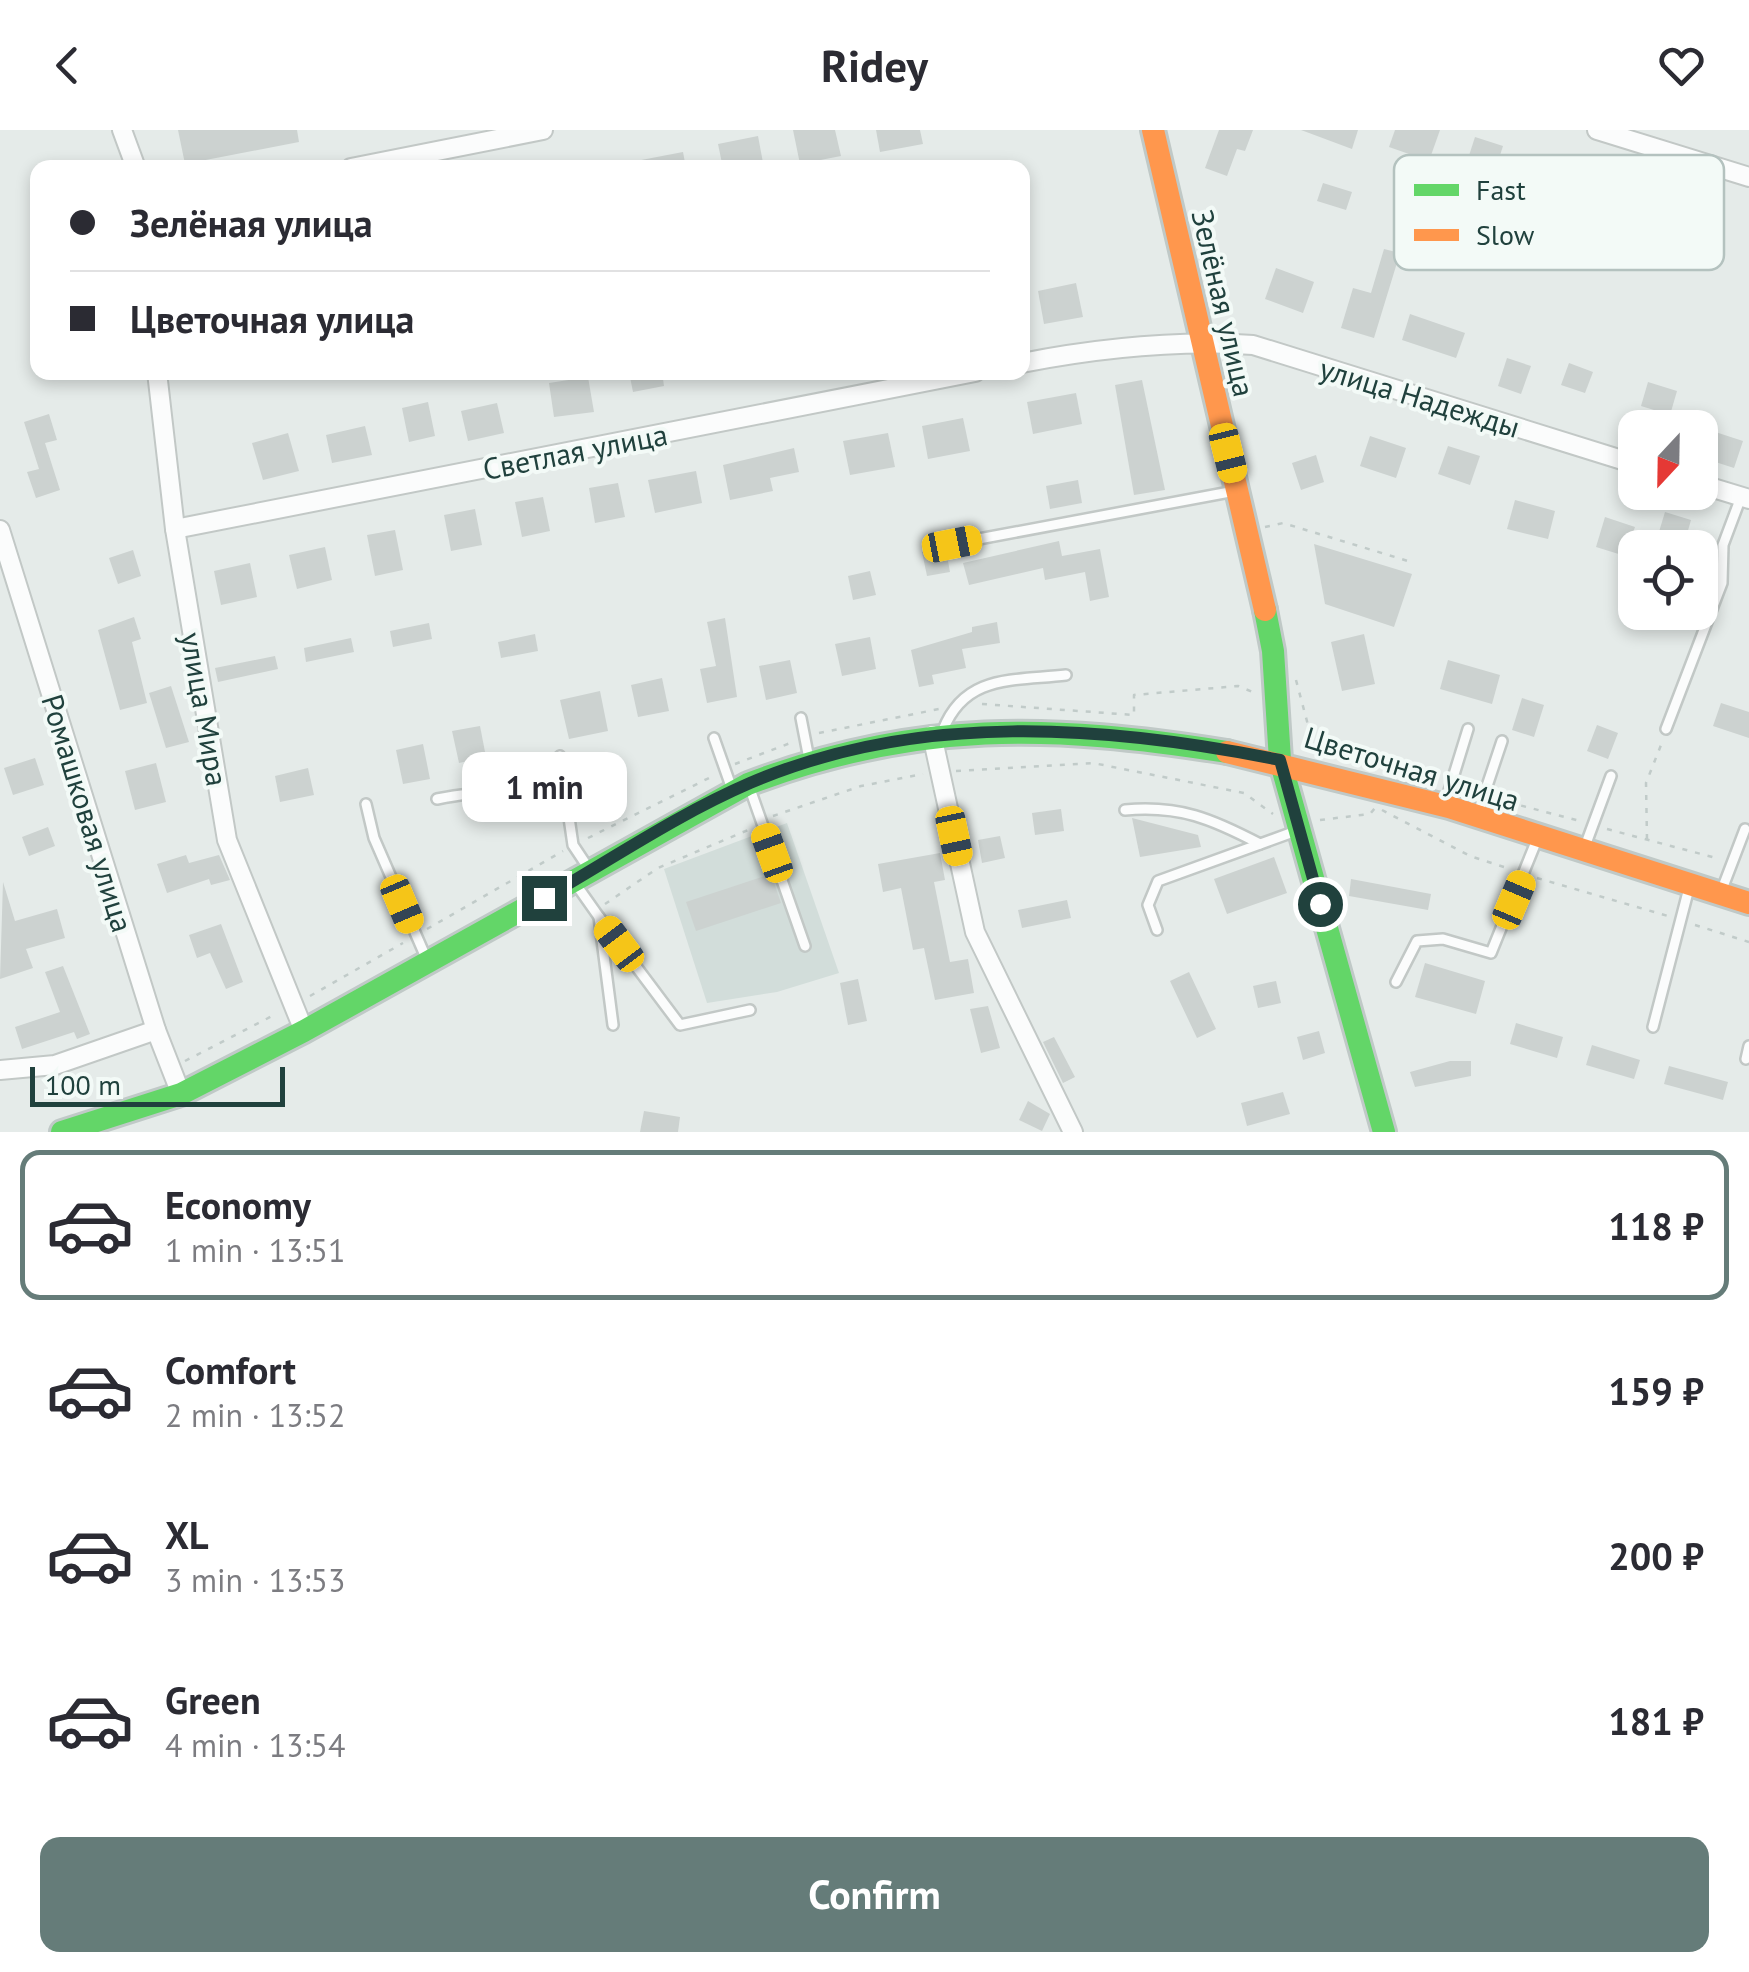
<!DOCTYPE html>
<html lang="en">
<head>
<meta charset="utf-8">
<style>
	body { margin:0; font-family:"PT Sans",sans-serif; background:#f7f7f7; color:#2b2b33; height:100vh; display:flex; flex-direction:column; font-size:38px; white-space:nowrap }
	* { box-sizing:border-box; margin:0 }
	p { font-size:32px; color:#7c7c81 }
	.icon { flex:none; width:55px; height:55px; fill:none; stroke:currentColor; stroke-width:2; stroke-linecap:round; stroke-linejoin:round }
	.map { position:relative; height:1002px; overflow:hidden }
	.details { display:flex; flex-direction:column; background:#fff; flex:1 }
	.details>* { flex:none }
	.guide { position:absolute; left:30px; top:30px; width:1000px; height:220px; border-radius:20px; box-shadow:0 5px 15px #0003; display:grid; align-content:center; height:220px; padding:0 40px; background:#fff }
	.needle { width:65px; rotate:202deg }
	.buttons { position:absolute; left:1618px; top:280px; display:grid; gap:20px }
	.buttons a { display:grid; place-items:center; width:100px; height:100px; border-radius:20px; background:#fff; box-shadow:0 5px 15px #0003; font-size:50px }
	.scale { position:absolute; left:30px; bottom:25px; width:255px; box-sizing:border-box; padding-left:10px; border:5px solid #20413d; border-top:0; font-size:28px; line-height:35px; white-space:nowrap; color:#20413d; -webkit-text-stroke:8px #f3faf7; paint-order:stroke }
	.end { position:absolute; width:45px; height:45px; margin:-22px; border:12px solid #20413d; background:#fff; box-shadow:0 0 0 5px #fff }
	.from { border-radius:50% }
	.bubble { position:absolute; height:70px; border-radius:20px; background:#fff; box-shadow:0 5px 15px #0003; font-size:32px; font-weight:700; line-height:70px; text-align:center }
	.car { position:absolute; width:30px; height:60px; margin:-30px -15px; border-radius:12px; box-shadow:0 0 8px 2px #0007; background:linear-gradient(#f5c518 24%,#345 0 40%,#f5c518 0 76%,#345 0 86%,#f5c518 0) }
	.guide b { display:flex; align-items:center; gap:35px; height:95px; font-size:38px }
	.guide b+b { border-top:2px solid #e1e1e2 }
	.guide i { width:25px; height:25px; background:#2b2b33 }
	ul { padding:18px 0 0; list-style:none }
	li { display:flex; align-items:center; gap:30px; height:150px; margin:0 20px 15px; padding:0 20px; border:5px solid transparent; border-radius:20px }
	li div { flex:1 }
	li b { display:block; font-size:38px }
	li em { font-style:normal; font-weight:700 }
	li.current { border-color:#657c79 }
	li>.icon { width:90px; height:90px; stroke-width:1.5 }
	.button { display:flex; gap:20px; margin-top:auto; padding:20px 40px }
	.button a { flex:1; height:115px; border-radius:20px; background:#657c79; color:#fff; font-size:40px; font-weight:700; line-height:115px; text-align:center }
	header { display:flex; justify-content:space-between; align-items:center; height:130px; padding:0 40px; background:#fff; font-size:45px; font-weight:700 }
	.map>svg:first-child { display:block }
	.built { fill:#d2ddda }
	.building { fill:#ccd2d0 }
	.lines { fill:none; stroke-linecap:round; stroke-linejoin:round }
	.lane-casing { stroke:#c2c8c6; stroke-width:14 }
	.street-casing { stroke:#c2c8c6; stroke-width:22 }
	.fast-casing { stroke:#c0c9c7; stroke-width:28 }
	.slow-casing { stroke:#c0c9c7; stroke-width:28 }
	.path { stroke:#c1cbc9; stroke-width:2.5; stroke-dasharray:5 8; stroke-linecap:butt }
	.lane { stroke:#fbfcfc; stroke-width:9 }
	.street { stroke:#fbfcfc; stroke-width:18 }
	.fast { stroke:#63d668; stroke-width:22 }
	.slow { stroke:#ff974d; stroke-width:22 }
	.route { stroke:#20413d; stroke-width:12 }
	.labels { text-anchor:middle; dominant-baseline:central; stroke-width:8; stroke-linejoin:round; paint-order:stroke }
	.street-label { font-size:30px; fill:#20413d; stroke:#f3faf7 }
	.key { fill:#f3faf7; stroke:#b4c2bf; stroke-width:2.5 }
	.key-label { font-size:28px; fill:#20413d }
</style>
</head>
<body>
<header><svg class="icon" aria-label="back" viewBox="0 0 24 24"><path d="M15 5l-7 7 7 7"/></svg>Ridey<svg class="icon" aria-label="heart" viewBox="0 0 24 24"><path d="M12 20l-8-8c-3-5 5-10 8-4 3-6 11-1 8 4z"/></svg></header>
<div class="map">
<svg width="1749" height="1002" viewBox="0 0 1749 1002">
	<rect width="100%" height="100%" fill="#e5ebe9"/>
	<path class="built" d="M787,693l52,150 -62,19 -70,11 -43,-134z"/>
	<g class="building">
		<path d="M178,0h119l2,12 -114,22z"/>
		<path d="M793,0h42l6,26 -41,8z"/>
		<path d="M876,0h44l3,14 -43,8z"/>
		<path d="M1219,0h34l-8,21 -8,-2 -10,27 -22,-8z"/>
		<path d="M1301,0h57l-6,19z"/>
		<path d="M1395,0h45l-11,31 -40,-14z"/>
		<path d="M758,6l6,32h-41l-5,-24z"/>
		<path d="M1475,7l28,9 -10,31 -28,-9z"/>
		<path d="M683,22l3,16h-49l-1,-7z"/>
		<path d="M1547,24l47,16 -11,33 -47,-15z"/>
		<path d="M1323,53l29,9 -6,18 -29,-9z"/>
		<path d="M1384,119l16,4 -26,85 -33,-10 12,-40 18,5z"/>
		<path d="M1276,138l38,14 -11,31 -38,-14z"/>
		<path d="M1076,153l7,34 -39,7 -6,-33z"/>
		<path d="M1410,184l55,19 -9,25 -54,-18z"/>
		<path d="M1507,228l24,8 -10,28 -23,-8z"/>
		<path d="M1569,233l24,9 -8,21 -24,-8z"/>
		<path d="M629,242h33l2,14 -31,6z"/>
		<path d="M588,247l6,35 -40,5 -5,-34z"/>
		<path d="M1142,250l23,110 -31,5 -19,-110z"/>
		<path d="M1648,252l29,9 -7,24 -29,-9z"/>
		<path d="M1076,263l6,31 -49,10 -6,-32z"/>
		<path d="M428,272l7,34 -26,6 -7,-34z"/>
		<path d="M497,273l7,30 -36,8 -7,-30z"/>
		<path d="M49,284l8,26 -12,3 15,47 -24,8 -9,-26 12,-3 -15,-47z"/>
		<path d="M963,288l7,33 -42,8 -6,-33z"/>
		<path d="M365,296l7,29 -40,8 -6,-28z"/>
		<path d="M1700,297l43,14 -9,27 -34,-11z"/>
		<path d="M288,303l11,38 -36,9 -11,-37z"/>
		<path d="M888,303l7,34 -45,8 -7,-34z"/>
		<path d="M1370,306l36,12 -10,30 -36,-12z"/>
		<path d="M1448,316l32,10 -10,29 -32,-11z"/>
		<path d="M794,318l5,24 -29,6 3,13 -43,9 -7,-35z"/>
		<path d="M1316,325l8,27 -23,8 -9,-27z"/>
		<path d="M696,341l6,32 -47,10 -7,-33z"/>
		<path d="M1078,350l4,23 -32,6 -4,-23z"/>
		<path d="M618,353l7,34 -30,6 -6,-35z"/>
		<path d="M543,367l7,34 -28,6 -7,-35z"/>
		<path d="M1515,370l40,11 -7,28 -41,-10z"/>
		<path d="M475,379l7,36 -31,6 -7,-36z"/>
		<path d="M1665,382l26,8 -8,28 -28,-3z"/>
		<path d="M1605,387l30,10 -10,29 -29,-9z"/>
		<path d="M395,400l8,40 -28,6 -8,-41z"/>
		<path d="M1059,411l3,15 38,-7 9,48 -19,4 -5,-29 -40,8 -2,-12 -74,17 -6,-22z"/>
		<path d="M1314,414l98,30 -18,53 -69,-23z"/>
		<path d="M325,417l7,33 -35,9 -8,-34z"/>
		<path d="M133,420l8,26 -23,8 -9,-26z"/>
		<path d="M946,420l4,22 -23,4 -5,-24z"/>
		<path d="M250,433l7,34 -36,8 -7,-34z"/>
		<path d="M870,441l6,24 -23,5 -5,-24z"/>
		<path d="M134,487l7,22 -9,3 15,61 -27,7 -22,-80z"/>
		<path d="M725,488l12,79 -30,6 -7,-34 16,-3 -9,-44z"/>
		<path d="M997,492l3,21 -38,6 4,19 -34,7 2,9 -15,3 -8,-37 61,-18v-5z"/>
		<path d="M429,493l3,16 -39,8 -3,-16z"/>
		<path d="M535,504l3,17 -37,7 -3,-16z"/>
		<path d="M1364,504l11,50 -33,7 -11,-49z"/>
		<path d="M870,507l6,32 -34,7 -7,-32z"/>
		<path d="M351,508l3,14 -48,10 -2,-14z"/>
		<path d="M275,526l3,13 -60,13 -3,-14z"/>
		<path d="M790,530l7,33 -31,7 -7,-34z"/>
		<path d="M1448,530l52,15 -8,29 -52,-15z"/>
		<path d="M662,548l7,33 -31,6 -7,-32z"/>
		<path d="M171,556l18,56 -23,6 -17,-55z"/>
		<path d="M600,561l8,40 -39,8 -9,-39z"/>
		<path d="M1522,568l22,7 -10,32 -22,-7z"/>
		<path d="M1721,573l28,9v26l-36,-12z"/>
		<path d="M1597,595l21,8 -10,26 -21,-8z"/>
		<path d="M480,596l6,31 -27,6 -7,-32z"/>
		<path d="M423,614l7,35 -27,5 -7,-34z"/>
		<path d="M35,628l9,27 -31,10 -9,-27z"/>
		<path d="M156,633l10,39 -31,8 -10,-39z"/>
		<path d="M308,638l6,27 -34,7 -5,-26z"/>
		<path d="M1061,679l3,22 -29,4 -3,-22z"/>
		<path d="M1132,688l66,17 3,12 -61,10z"/>
		<path d="M48,697l7,19 -26,10 -7,-19z"/>
		<path d="M1000,706l5,22 -23,5 -4,-23z"/>
		<path d="M940,723l5,27 -11,2 16,80 18,-3 6,34 -39,7 -11,-52 -11,2 -12,-62 -18,4 -5,-28z"/>
		<path d="M186,725l3,8 30,-8 11,25 -19,5 -2,-6 -42,14 -10,-29z"/>
		<path d="M1274,727l13,36 -60,21 -13,-35z"/>
		<path d="M771,744l10,29 -85,28 -10,-29z"/>
		<path d="M1351,749l80,15 -3,16 -79,-14z"/>
		<path d="M3,752l12,39 42,-12 8,29 -39,11 7,19 -33,11z"/>
		<path d="M1067,770l4,18 -49,10 -4,-18z"/>
		<path d="M221,794l22,58 -17,7 -16,-36 -13,5 -8,-23z"/>
		<path d="M1425,833l60,18 -9,33 -61,-17z"/>
		<path d="M63,836l27,68 -13,5 -3,-7 -52,17 -7,-22 45,-15 -15,-40z"/>
		<path d="M1189,842l27,57 -19,9 -27,-57z"/>
		<path d="M858,849l9,42 -19,4 -8,-42z"/>
		<path d="M1276,851l5,22 -23,5 -5,-22z"/>
		<path d="M988,876l12,42 -19,5 -11,-44z"/>
		<path d="M1516,893l47,14 -6,21 -47,-14z"/>
		<path d="M1319,901l6,22 -22,7 -6,-23z"/>
		<path d="M1054,907l21,40 -12,6 -20,-41z"/>
		<path d="M1592,915l48,15 -6,19 -48,-14z"/>
		<path d="M1450,931h21v15l-56,11 -5,-15z"/>
		<path d="M1669,936l59,16 -5,18 -59,-16z"/>
		<path d="M1283,962l7,22 -43,12 -6,-23z"/>
		<path d="M1028,971l22,13 -8,17 -23,-11z"/>
		<path d="M644,981l36,6 -2,15h-38z"/>
	</g>
	<g class="lines">
		<g class="lane-casing">
			<g id="lane">
				<path d="M952,414l283,-53"/>
				<path d="M801,588l8,41"/>
				<path d="M1666,599l56,-146 1,-38 18,-48"/>
				<path d="M943,600c22,-56 70,-49 123,-55"/>
				<path d="M714,608l19,54"/>
				<path d="M560,626l13,89 16,24"/>
				<path d="M749,656l56,160"/>
				<path d="M437,669c53,-10 81,-11 131,12"/>
				<path d="M366,674l8,34 53,122"/>
				<path d="M1444,677l24,-78"/>
				<path d="M1125,680c55,-5 87,9 135,34"/>
				<path d="M1477,686l25,-75"/>
				<path d="M1584,719l27,-73"/>
				<path d="M575,753l24,34 14,108"/>
				<path d="M1721,762l24,-63"/>
				<path d="M599,787l81,108 70,-15"/>
				<path d="M1157,800l-9,-25 10,-24 138,-50"/>
				<path d="M1396,852l21,-41 26,-2 48,14 47,-116"/>
				<path d="M1653,897l36,-139"/>
				<path d="M1746,929l3,-13"/>
			</g>
		</g>
		<g class="street-casing">
			<g id="street">
				<path d="M122,0l14,38"/>
				<path d="M1597,0l152,47"/>
				<path d="M351,38l192,-38"/>
				<path d="M1022,233c77,-15 153,-23 231,-18l382,119"/>
				<path d="M157,242l18,157 52,311 77,191"/>
				<path d="M1700,354l49,15"/>
				<path d="M175,399l800,-157"/>
				<path d="M0,400l156,500 25,64"/>
				<path d="M932,605l43,197 98,200"/>
				<path d="M0,940l55,-5 101,-35"/>
			</g>
		</g>
		<g class="fast-casing">
			<g id="fast">
				<path d="M1265,480l8,41 7,109 104,372"/>
				<path d="M62,1002l119,-38 123,-63 444,-247c168,-64 304,-60 479,-32"/>
			</g>
		</g>
		<g class="slow-casing">
			<g id="slow">
				<path d="M1153,0l112,480"/>
				<path d="M1227,622l222,55 300,96"/>
			</g>
		</g>
		<g class="path">
			<path d="M1265,397l18,-4 125,38"/>
			<path d="M1296,550l12,45 22,27"/>
			<path d="M982,574l152,11v-20l104,-9 17,7"/>
			<path d="M819,603l120,-24"/>
			<path d="M735,634l58,-22"/>
			<path d="M956,641l137,-8 151,30 29,21"/>
			<path d="M1496,669l84,22"/>
			<path d="M1382,680l88,46 40,13"/>
			<path d="M773,686l88,-30 62,-12"/>
			<path d="M1320,690l50,-6 5,-6"/>
			<path d="M1607,699l113,30"/>
			<path d="M588,708l127,-63"/>
			<path d="M1647,709l-1,-56 17,-43"/>
			<path d="M1537,748l131,38"/>
			<path d="M605,774l53,-36 90,-38"/>
			<path d="M1695,795l54,17"/>
			<path d="M427,799l136,-78"/>
			<path d="M310,866l93,-53"/>
			<path d="M185,931l91,-47"/>
		</g>
		<use href="#lane" class="lane"/>
		<use href="#street" class="street"/>
		<use href="#fast" class="fast"/>
		<use href="#slow" class="slow"/>
	</g>
	<g class="lines">
		<path class="route" d="M544,768c68,-39 134,-84 206,-115 168,-72 355,-58 530,-23l40,144"/>
	</g>
	<g class="labels">
		<g class="street-label">
			<text transform="translate(1224 173) rotate(77)">Зелёная улица</text>
			<text transform="translate(1420 267) rotate(17)">улица Надежды</text>
			<text transform="translate(575 321) rotate(-11)">Светлая улица</text>
			<text transform="translate(205 579) rotate(80)">улица Мира</text>
			<text transform="translate(1412 638) rotate(17)">Цветочная улица</text>
			<text transform="translate(88 683) rotate(73)">Ромашковая улица</text>
		</g>
	</g>
	<rect x="1394" y="25" width="330" height="115" rx="15" class="key"/>
	<rect x="1414" y="54" width="45" height="12" fill="#63d668"/>
	<rect x="1414" y="99" width="45" height="12" fill="#ff974d"/>
	<g class="key-label">
		<text x="1476" y="70">Fast</text>
		<text x="1476" y="115">Slow</text>
	</g>
</svg>
<div class="buttons">
<a><svg class="needle" viewBox="-14 -14 28 28"><path d="M0-13l5 13h-10z" fill="#e53935"/><path d="M0 13l5-13h-10z" fill="#7c7c81"/></svg></a>
<a><svg class="icon" aria-label="locate" viewBox="0 0 24 24"><circle cx="12" cy="12" r="6"/><path d="M12 2v4M12 18v4M2 12h4M18 12h4"/></svg></a>
</div>
<div class="scale">100 m</div>
<i class="end from" style="left:1320px;top:774px"></i>
<i class="end" style="left:544px;top:768px"></i>
<div class="bubble" style="left:462px;top:622px;width:165px">1 min</div>
<i class="car" style="left:1228px;top:323px;rotate:166deg"></i>
<i class="car" style="left:952px;top:414px;rotate:79deg"></i>
<i class="car" style="left:954px;top:706px;rotate:168deg"></i>
<i class="car" style="left:772px;top:723px;rotate:340deg"></i>
<i class="car" style="left:1514px;top:770px;rotate:23deg"></i>
<i class="car" style="left:402px;top:774px;rotate:157deg"></i>
<i class="car" style="left:619px;top:814px;rotate:323deg"></i>
<div class="guide">
<b><i class="from"></i>Зелёная улица</b>
<b><i></i>Цветочная улица</b>
</div>
</div>
<section class="details">
<ul>
<li class="current"><svg class="icon" aria-label="car" viewBox="0 0 24 24"><path d="M5 17H2v-5l4-1 3-4h7l3 4 3 1v5h-3M9 17h6M6 11h13"/><circle cx="7" cy="17" r="2"/><circle cx="17" cy="17" r="2"/></svg><div><b>Economy</b><p>1 min · 13:51</p></div><em>118 ₽</em></li>
<li><svg class="icon" aria-label="car" viewBox="0 0 24 24"><path d="M5 17H2v-5l4-1 3-4h7l3 4 3 1v5h-3M9 17h6M6 11h13"/><circle cx="7" cy="17" r="2"/><circle cx="17" cy="17" r="2"/></svg><div><b>Comfort</b><p>2 min · 13:52</p></div><em>159 ₽</em></li>
<li><svg class="icon" aria-label="car" viewBox="0 0 24 24"><path d="M5 17H2v-5l4-1 3-4h7l3 4 3 1v5h-3M9 17h6M6 11h13"/><circle cx="7" cy="17" r="2"/><circle cx="17" cy="17" r="2"/></svg><div><b>XL</b><p>3 min · 13:53</p></div><em>200 ₽</em></li>
<li><svg class="icon" aria-label="car" viewBox="0 0 24 24"><path d="M5 17H2v-5l4-1 3-4h7l3 4 3 1v5h-3M9 17h6M6 11h13"/><circle cx="7" cy="17" r="2"/><circle cx="17" cy="17" r="2"/></svg><div><b>Green</b><p>4 min · 13:54</p></div><em>181 ₽</em></li>
</ul>
<div class="button"><a>Confirm</a></div>
</section>
</body>
</html>
